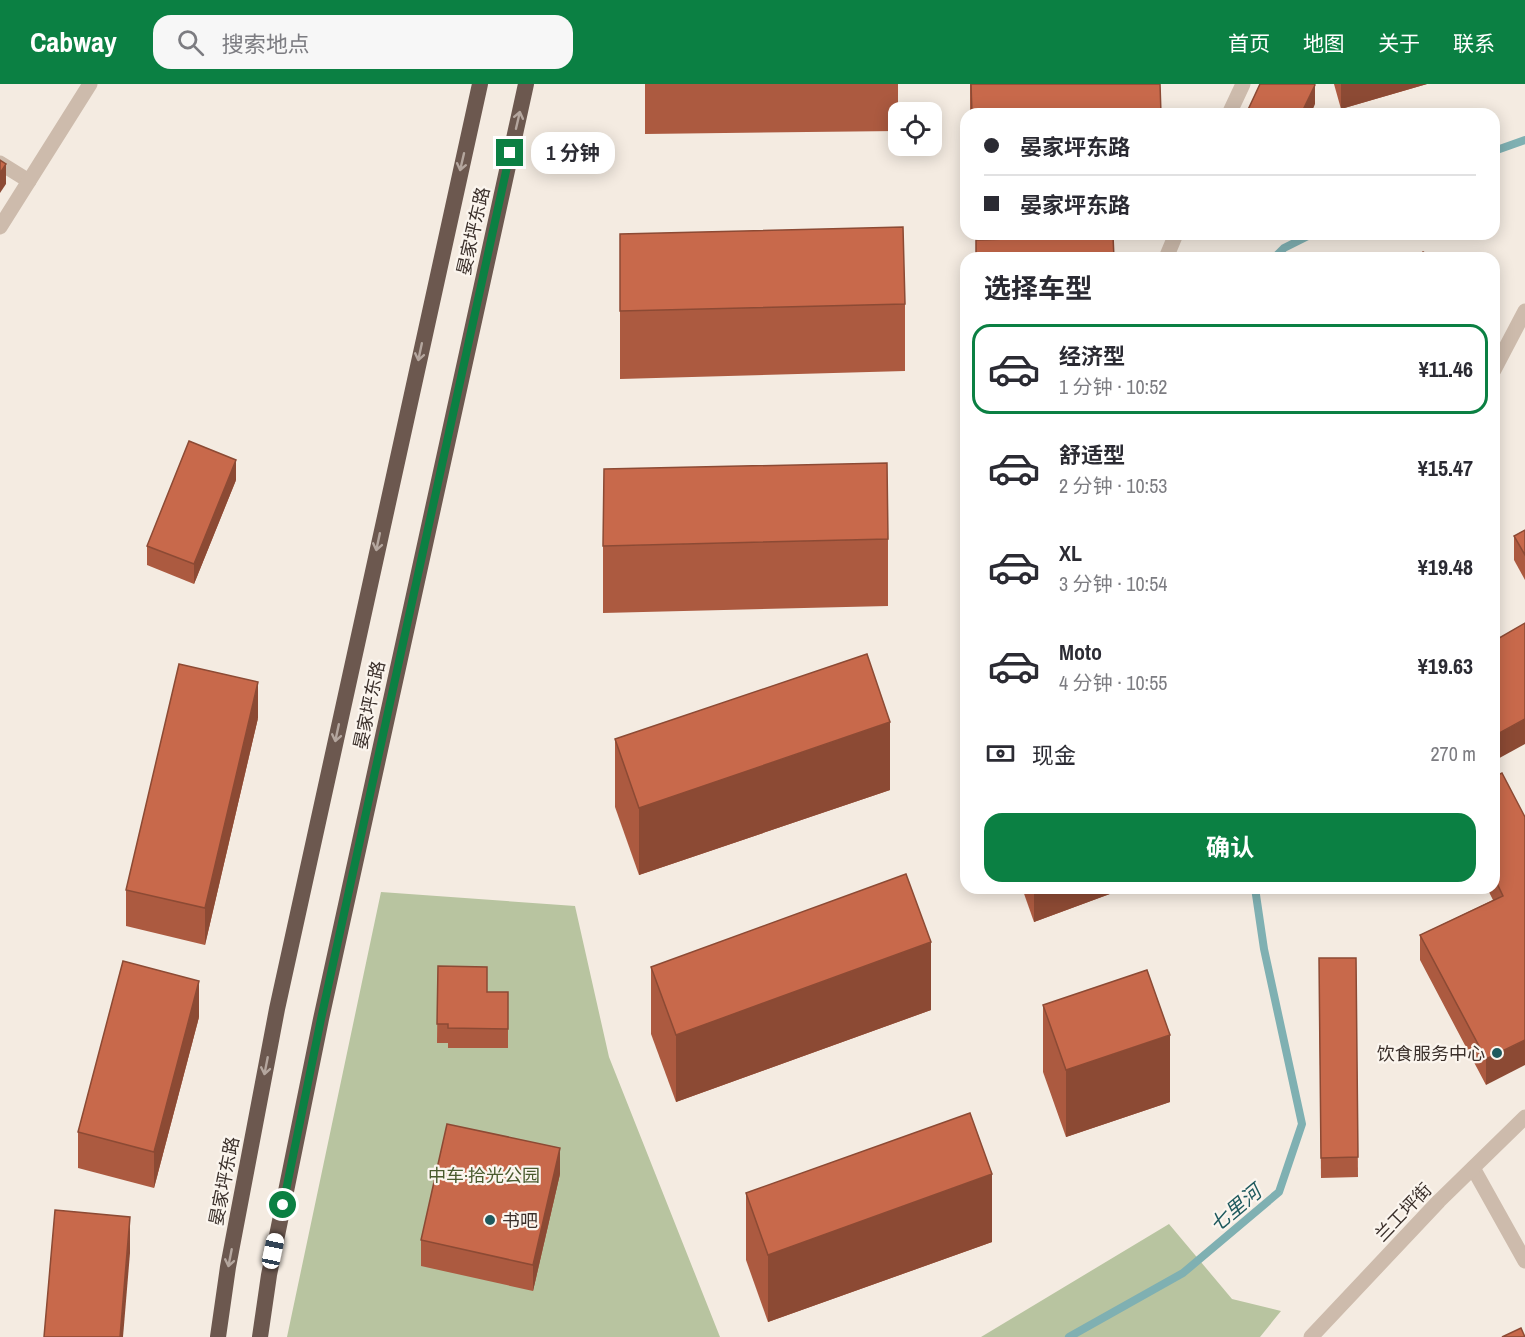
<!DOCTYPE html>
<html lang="zh">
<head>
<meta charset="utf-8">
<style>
	body { margin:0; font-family:"Archivo Narrow","Noto Sans SC",sans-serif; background:#f7f7f7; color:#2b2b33; height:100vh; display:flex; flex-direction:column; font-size:22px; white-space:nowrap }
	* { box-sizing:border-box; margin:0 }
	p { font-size:20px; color:#7c7c81 }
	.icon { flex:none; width:33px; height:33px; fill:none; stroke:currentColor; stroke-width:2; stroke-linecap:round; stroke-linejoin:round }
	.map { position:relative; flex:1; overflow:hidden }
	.sheet { position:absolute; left:960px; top:168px; width:540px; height:642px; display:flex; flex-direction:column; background:#fff; border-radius:18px; box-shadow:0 3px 15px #0003 }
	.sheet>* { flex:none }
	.hud { position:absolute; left:960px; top:24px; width:540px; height:132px; border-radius:18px; box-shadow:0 3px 15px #0003; display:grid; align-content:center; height:132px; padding:0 24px; background:#fff }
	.tools { position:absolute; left:888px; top:18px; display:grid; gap:12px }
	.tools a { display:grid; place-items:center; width:54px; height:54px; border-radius:12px; background:#fff; box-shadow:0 3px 15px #0003; font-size:30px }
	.end { position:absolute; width:27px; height:27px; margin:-14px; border:8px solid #0b8043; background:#fff; box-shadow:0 0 0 3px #fff }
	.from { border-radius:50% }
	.bubble { position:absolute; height:42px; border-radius:18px; background:#fff; box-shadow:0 3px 15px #0003; font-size:20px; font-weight:700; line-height:42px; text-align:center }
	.car { position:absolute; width:18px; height:36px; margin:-18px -9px; border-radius:8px; box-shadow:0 0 4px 2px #0007; background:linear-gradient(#fff 24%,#345 0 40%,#fff 0 76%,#345 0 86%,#fff 0) }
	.hud b { display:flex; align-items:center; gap:21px; height:57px; font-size:22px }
	.hud b+b { border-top:2px solid #e1e1e2 }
	.hud i { width:15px; height:15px; background:#2b2b33 }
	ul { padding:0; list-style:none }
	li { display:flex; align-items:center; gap:18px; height:90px; margin:0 12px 9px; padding:0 12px; border:3px solid transparent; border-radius:18px }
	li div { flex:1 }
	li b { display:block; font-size:22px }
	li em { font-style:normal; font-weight:700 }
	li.on { border-color:#0b8043 }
	li>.icon { width:54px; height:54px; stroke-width:1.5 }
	h2 { padding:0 24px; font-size:27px; line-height:72px }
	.pay { display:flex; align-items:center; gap:15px; height:66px; padding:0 24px; font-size:22px }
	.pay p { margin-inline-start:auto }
	.primary-button { display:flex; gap:12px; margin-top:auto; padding:12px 24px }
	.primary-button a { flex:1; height:69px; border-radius:18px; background:#0b8043; color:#fff; font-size:24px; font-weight:700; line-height:69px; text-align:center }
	header { display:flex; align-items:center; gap:36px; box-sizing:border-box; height:84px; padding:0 30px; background:#0b8043; color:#fff }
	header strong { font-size:28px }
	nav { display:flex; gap:33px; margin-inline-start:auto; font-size:21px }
	.search { width:420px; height:54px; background:#f7f7f7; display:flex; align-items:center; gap:15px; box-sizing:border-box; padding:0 21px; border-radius:18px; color:#7c7c81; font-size:22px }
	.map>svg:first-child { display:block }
	.park { fill:#b8c4a0 }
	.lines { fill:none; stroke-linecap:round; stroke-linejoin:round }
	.stream { stroke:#7fb0b2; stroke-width:8 }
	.minor { stroke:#cdbbac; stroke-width:15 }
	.trunk { stroke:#6c584f; stroke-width:16 }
	.wall { fill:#ac5a40 }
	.shaded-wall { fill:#8c4a34 }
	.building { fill:#c8694b; stroke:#8c4a34; stroke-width:1.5 }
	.oneway { stroke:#b4a69e }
	.route { stroke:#0b8043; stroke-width:8 }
	.poi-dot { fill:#1f5a5e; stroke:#fbf5ee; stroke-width:2 }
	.labels { text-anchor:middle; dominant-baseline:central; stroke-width:4.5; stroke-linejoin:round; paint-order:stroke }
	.street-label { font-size:18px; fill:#3b302b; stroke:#fbf5ee }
	.poi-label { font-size:18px; fill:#3b302b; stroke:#fbf5ee; text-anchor:end }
	.park-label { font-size:18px; fill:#4a5a2e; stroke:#fbf5ee }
	.water-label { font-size:20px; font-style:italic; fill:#1f5a5e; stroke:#fbf5ee }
</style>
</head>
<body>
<header>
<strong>Cabway</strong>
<div class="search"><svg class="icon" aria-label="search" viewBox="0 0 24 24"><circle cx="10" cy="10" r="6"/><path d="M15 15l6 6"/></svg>搜索地点</div>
<nav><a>首页</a><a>地图</a><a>关于</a><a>联系</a></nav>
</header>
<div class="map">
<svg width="1525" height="1253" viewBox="0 0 1525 1253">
	<rect width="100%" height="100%" fill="#f4ebe1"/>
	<g class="park">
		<path d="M381,808l194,14 34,151 111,280h-433z"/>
		<path d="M1169,1140l63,75 49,12 -21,26h-279z"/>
	</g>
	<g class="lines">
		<g class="stream">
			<path d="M1494,67l31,-11"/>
			<path d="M1274,174l10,-10 28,-14"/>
			<path d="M1069,1253l114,-64 96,-81 23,-68 -38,-175 -9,-61"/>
		</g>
		<g class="minor">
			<path d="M1229,30l14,-30"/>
			<path d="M0,79l29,18"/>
			<path d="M0,143l90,-143"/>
			<path d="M1166,174l10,-24"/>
			<path d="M1494,286l31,-59"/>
			<path d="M1473,1084l52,93"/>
			<path d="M1311,1253l128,-136 86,-84"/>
		</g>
		<g class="trunk">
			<path d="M218,1253l10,-70 49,-258 203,-925"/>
			<path d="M260,1253l9,-62 52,-256 205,-935"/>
		</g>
	</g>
	<g class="wall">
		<path d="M645,0h253v47l-253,3z"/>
		<path d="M970,0h190l1,30h-191z"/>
		<path d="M1334,0h93l-86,25z"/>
		<path d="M620,150l285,70v67l-285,8z"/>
		<path d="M236,396l-42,104 -47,-19v-19z"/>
		<path d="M1525,446v50l-11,-20v-24z"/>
		<path d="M888,455v67l-285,7v-67z"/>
		<path d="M258,634l-53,227 -79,-19v-36z"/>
		<path d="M615,655l275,51 -251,85 -24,-68z"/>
		<path d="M1494,693l31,40 -39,268 -66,-125v-25l73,-35 -6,-12h7z"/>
		<path d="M1022,804h104l-92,34z"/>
		<path d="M1319,874h37l2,219 -37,1z"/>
		<path d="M438,882l49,26h21v56h-60v-5h-11z"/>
		<path d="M651,883l280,43 -255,92 -25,-68z"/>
		<path d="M1043,921l127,97 -104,35 -23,-65z"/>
		<path d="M199,933l-45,171 -76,-20v-36z"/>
		<path d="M560,1090l-27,117 -112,-25v-26z"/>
		<path d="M746,1109l246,49 -224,80 -22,-62z"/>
	</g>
	<g class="shaded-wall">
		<path d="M1341,0h86l-86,25z"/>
		<path d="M1315,1v19l-4,10h-10z"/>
		<path d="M6,80v20l-6,9v-20z"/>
		<path d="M236,376v20l-42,104v-20z"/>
		<path d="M258,598v36l-53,227v-37z"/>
		<path d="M1525,635v25l-31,17v-25z"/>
		<path d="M890,638v68l-251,85v-67z"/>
		<path d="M1034,804h92l-92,34z"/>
		<path d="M931,858v68l-255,92v-67z"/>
		<path d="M199,897v36l-45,171v-36z"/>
		<path d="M1170,951v67l-104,35v-67z"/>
		<path d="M1525,956v25l-39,20v-26z"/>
		<path d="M560,1064v26l-27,117v-26z"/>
		<path d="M992,1090v68l-224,80v-67z"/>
		<path d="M130,1133v36l-7,84h-3z"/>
	</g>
	<g class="building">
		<path d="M971,0h189l1,30h-189z"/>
		<path d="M1260,0h54l1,1 -14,29h-55z"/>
		<path d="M0,76l6,4 -6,9z"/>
		<path d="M903,143l2,77 -285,7v-77z"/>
		<path d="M1113,152l1,22h-138v-18z"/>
		<path d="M1423,168l10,6h-13z"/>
		<path d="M189,357l47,19 -42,104 -47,-18z"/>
		<path d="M887,379l1,76 -285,7 1,-77z"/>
		<path d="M1525,446v25l-11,-19z"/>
		<path d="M1525,539v96l-31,17v-95z"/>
		<path d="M867,570l23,68 -251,86 -24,-69z"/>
		<path d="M179,580l79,18 -53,226 -79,-18z"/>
		<path d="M1502,689l23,44v223l-39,19 -66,-124 83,-39 -9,-19v-100z"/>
		<path d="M906,790l25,68 -255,93 -25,-68z"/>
		<path d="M1319,874h37l2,199 -37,1z"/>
		<path d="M123,877l76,20 -45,171 -76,-20z"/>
		<path d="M438,882l49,1v25h21v37l-60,-1v-4h-11z"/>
		<path d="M1147,886l23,65 -104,35 -23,-65z"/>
		<path d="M970,1029l22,61 -224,81 -22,-62z"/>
		<path d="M447,1040l113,24 -27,117 -112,-25z"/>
		<path d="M55,1126l75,7 -10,120h-76z"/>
		<path d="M1521,1244l4,9h-23z"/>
	</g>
	<defs><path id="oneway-shaft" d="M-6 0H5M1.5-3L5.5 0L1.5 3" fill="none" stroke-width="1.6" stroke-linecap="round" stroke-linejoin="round" transform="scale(1.5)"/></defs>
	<g class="oneway">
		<use href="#oneway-shaft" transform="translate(518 36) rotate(-77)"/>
		<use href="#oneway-shaft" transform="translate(462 78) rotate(103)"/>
		<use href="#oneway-shaft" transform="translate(420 268) rotate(102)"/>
		<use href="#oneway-shaft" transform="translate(378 458) rotate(102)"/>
		<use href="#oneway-shaft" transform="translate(337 649) rotate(102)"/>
		<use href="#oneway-shaft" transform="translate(266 982) rotate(101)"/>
		<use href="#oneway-shaft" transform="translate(230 1174) rotate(101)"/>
	</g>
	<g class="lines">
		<path class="route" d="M283,1121l38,-186 189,-866"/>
	</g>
	<g class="poi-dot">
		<circle cx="1497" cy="969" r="6"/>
		<circle cx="490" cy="1136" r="6"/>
	</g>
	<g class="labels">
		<g class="street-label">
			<text transform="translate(473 147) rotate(-77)">晏家坪东路</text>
			<text transform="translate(369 621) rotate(-78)">晏家坪东路</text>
			<text transform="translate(224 1097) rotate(-79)">晏家坪东路</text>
			<text transform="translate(1403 1128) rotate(-46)">兰工坪街</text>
		</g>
		<g class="poi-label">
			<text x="1485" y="969">饮食服务中心</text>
			<text x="502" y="1136" text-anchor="start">书吧</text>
		</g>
		<g class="park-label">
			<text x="484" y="1091">中车·拾光公园</text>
		</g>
		<g class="water-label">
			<text transform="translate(1235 1124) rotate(-40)">七里河</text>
		</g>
	</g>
</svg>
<div class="tools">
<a><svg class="icon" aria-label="locate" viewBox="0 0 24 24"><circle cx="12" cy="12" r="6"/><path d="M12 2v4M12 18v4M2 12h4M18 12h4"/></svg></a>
</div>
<i class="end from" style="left:283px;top:1121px"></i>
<i class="end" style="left:510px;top:69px"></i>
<div class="bubble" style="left:531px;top:48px;width:84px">1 分钟</div>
<i class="car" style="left:273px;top:1167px;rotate:12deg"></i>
<div class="hud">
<b><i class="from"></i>晏家坪东路</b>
<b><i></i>晏家坪东路</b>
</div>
<section class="sheet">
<h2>选择车型</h2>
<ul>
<li class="on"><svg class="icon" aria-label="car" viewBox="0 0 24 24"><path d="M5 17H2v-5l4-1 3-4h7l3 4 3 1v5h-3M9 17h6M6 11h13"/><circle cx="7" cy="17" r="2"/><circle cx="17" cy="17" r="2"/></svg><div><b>经济型</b><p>1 分钟 · 10:52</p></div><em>¥11.46</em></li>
<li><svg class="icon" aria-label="car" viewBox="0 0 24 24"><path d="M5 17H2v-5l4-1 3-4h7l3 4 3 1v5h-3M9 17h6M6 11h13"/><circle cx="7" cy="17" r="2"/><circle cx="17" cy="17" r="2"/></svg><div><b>舒适型</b><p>2 分钟 · 10:53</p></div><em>¥15.47</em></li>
<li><svg class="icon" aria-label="car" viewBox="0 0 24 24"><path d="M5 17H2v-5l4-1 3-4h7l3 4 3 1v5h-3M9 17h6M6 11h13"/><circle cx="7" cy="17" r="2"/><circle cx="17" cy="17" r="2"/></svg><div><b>XL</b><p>3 分钟 · 10:54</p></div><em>¥19.48</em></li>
<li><svg class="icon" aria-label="car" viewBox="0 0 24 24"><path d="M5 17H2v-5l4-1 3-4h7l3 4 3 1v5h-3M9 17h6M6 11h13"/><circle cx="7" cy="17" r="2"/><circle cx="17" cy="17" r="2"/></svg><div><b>Moto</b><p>4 分钟 · 10:55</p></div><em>¥19.63</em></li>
</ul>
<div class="pay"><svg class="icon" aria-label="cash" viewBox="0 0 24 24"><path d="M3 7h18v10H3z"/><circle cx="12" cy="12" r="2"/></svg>现金<p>270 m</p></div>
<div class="primary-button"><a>确认</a></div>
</section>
</div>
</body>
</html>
